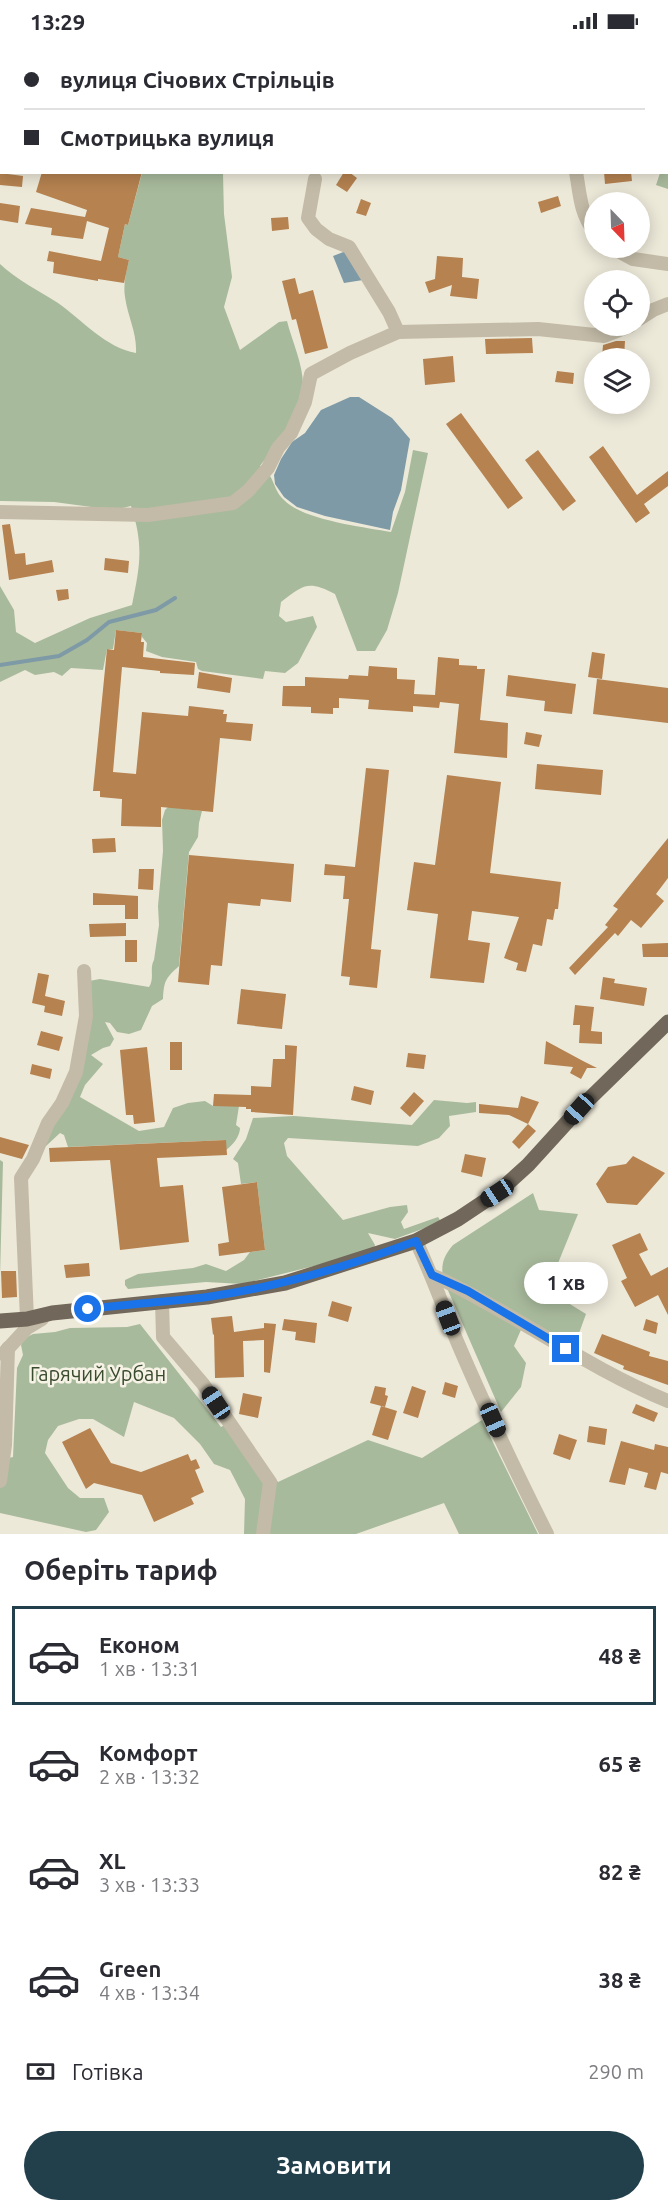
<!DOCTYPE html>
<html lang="uk">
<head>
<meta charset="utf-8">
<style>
	body { margin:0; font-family:Ubuntu,sans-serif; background:#f7f7f7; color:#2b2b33; height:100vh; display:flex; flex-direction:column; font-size:22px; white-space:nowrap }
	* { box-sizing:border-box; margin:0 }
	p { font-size:20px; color:#7c7c81 }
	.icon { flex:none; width:33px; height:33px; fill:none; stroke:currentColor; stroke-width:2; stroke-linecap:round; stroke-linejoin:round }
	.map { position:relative; height:1492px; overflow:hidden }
	.sheet { display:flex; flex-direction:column; background:#fff; flex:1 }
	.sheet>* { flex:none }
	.banner { position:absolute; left:0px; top:0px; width:669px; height:132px; box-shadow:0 3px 15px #0003; display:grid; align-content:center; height:132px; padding:0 24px; background:#fff }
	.needle { width:39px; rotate:157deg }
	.fabs { position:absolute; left:584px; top:150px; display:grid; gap:12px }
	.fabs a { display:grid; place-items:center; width:66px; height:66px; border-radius:50%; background:#fff; box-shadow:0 3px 15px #0003; font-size:30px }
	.end { position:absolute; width:27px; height:27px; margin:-14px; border:8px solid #1a73e8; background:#fff; box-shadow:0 0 0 3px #fff }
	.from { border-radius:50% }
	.bubble { position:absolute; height:42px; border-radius:21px; background:#fff; box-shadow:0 3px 15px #0003; font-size:20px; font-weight:700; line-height:42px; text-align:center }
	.car { position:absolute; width:18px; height:36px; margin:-18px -9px; border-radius:8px; box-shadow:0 0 4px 2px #0007; background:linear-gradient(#222 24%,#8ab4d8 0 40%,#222 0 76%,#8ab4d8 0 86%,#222 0) }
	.banner b { display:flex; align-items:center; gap:21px; height:57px; font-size:22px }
	.banner b+b { border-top:2px solid #e1e1e2 }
	.banner i { width:15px; height:15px; background:#2b2b33 }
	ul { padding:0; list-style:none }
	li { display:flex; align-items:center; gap:18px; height:99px; margin:0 12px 9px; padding:0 12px; border:3px solid transparent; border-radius:0px }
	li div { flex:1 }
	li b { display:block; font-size:22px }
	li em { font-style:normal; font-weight:700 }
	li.selected { border-color:#223f4c }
	li>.icon { width:54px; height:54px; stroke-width:1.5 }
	h2 { padding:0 24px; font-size:27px; line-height:72px }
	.pay { display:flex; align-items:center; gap:15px; height:66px; padding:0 24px; font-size:22px }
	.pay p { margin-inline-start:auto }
	.action { display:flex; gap:12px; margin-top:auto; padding:12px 24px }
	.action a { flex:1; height:69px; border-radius:36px; background:#223f4c; color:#fff; font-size:24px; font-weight:700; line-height:69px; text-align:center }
	.status { display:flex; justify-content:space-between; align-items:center; height:42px; padding:0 30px; background:#fff; direction:ltr }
	.status svg { height:16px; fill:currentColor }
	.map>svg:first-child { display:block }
	.green { fill:#a8ba9c }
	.water { fill:#7d9aa6 }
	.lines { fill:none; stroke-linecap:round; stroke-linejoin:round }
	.stream { stroke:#7d9aa6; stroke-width:4 }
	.building { fill:#b58250 }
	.minor { stroke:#c3bba7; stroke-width:14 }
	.primary { stroke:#71675a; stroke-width:15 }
	.route { stroke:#1a73e8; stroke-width:8 }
	.labels { text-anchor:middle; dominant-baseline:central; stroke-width:5; stroke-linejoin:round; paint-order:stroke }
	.park-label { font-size:20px; fill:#394c2e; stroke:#f6f2e5 }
</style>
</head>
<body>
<div class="status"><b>13:29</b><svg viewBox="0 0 49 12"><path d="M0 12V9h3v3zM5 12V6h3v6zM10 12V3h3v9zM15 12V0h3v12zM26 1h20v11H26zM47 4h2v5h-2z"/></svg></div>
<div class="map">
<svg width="668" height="1492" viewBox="0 0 668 1492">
	<rect width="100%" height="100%" fill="#ede9d9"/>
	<g class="green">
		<path d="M188,0h119l-119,1z"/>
		<path d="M668,108v39l-12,-4 4,-12 8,-1z"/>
		<path d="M142,131h113l-1,1h-31l1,40 8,63 -8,30 16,43 39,-28 8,-1c5,20 16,43 16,64 2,28 -27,60 -43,81 3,3 7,6 10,10 5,8 6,17 14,24 19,20 79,27 107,32l14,-40 8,-42 15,3 -30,140 -11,37 -12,21h-18l-22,-57c-28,-14 -31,-9 -54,8l-2,14 7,6 27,-6 4,11 -19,36 -13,10 -20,-2 -2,8 -61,-8 -4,-2 -2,-7 -34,-5 -16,-6 1,-8 -5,-6v-4l-26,-3 -3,19h-6l-4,21 -32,-2 -9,8 -8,-4 -19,3 -10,-5 -25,12v-96l14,24 2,22 19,11 55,-25 42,-13c8,-40 12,-59 -1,-99l-17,4 -60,-8 -54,-1v-237c17,16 38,26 58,39 24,17 48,45 78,50 1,-21 -8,-35 -11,-56 -2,-13 1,-24 4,-37l-11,-3 7,-33 3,1z"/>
		<path d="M168,765l34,4 -3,12 -1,14 -9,15 -10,114c-13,12 -15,14 -16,33l-11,7 -11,24 -12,4 -12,-2 -7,-9 -5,-1 9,17 -4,7 -7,2 -12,7 12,9 -18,21 -5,12 59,34 25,-4 9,-19 15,-5 17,-2 8,5h26l-3,19 4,3c0,8 -7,17 -14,22v-10l-158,7 -4,-12 -4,-2 -14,13 -14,4 37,-51 20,-118 11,-2 49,8c6,-9 0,-18 5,-27l5,-35 -1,-19 5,-55 -1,-31 3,-10z"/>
		<path d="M434,1058l33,3 9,-1v10l-27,4 1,10 -11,12 -21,8 -130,-8 -4,5 3,13 56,64 47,-13 17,-2 1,7 -7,10 3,7 34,-12 2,3 -4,4 -41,15 -27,-6 7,12 -1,4 -12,5 -120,30 -36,-2 -78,7 -3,-4v-5l13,-6 55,-6 13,-4 20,7 18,-11 6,-8 15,-2 -8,-68 -16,2 -3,-21 -5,-4 13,-20 7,-21 41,-2 118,9z"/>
		<path d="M0,1118l3,2 -3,115z"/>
		<path d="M533,1151l6,17 39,4 -26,64v15l34,21 -12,33 -51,-22 -9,21 12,17 -5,24 -20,25 -58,-133c-2,-15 0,-22 10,-34z"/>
		<path d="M140,1282l81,103 12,-7 45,62 90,-42 54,18 60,-38 56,114h-79l-15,-31 -88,31h-112l1,-35 -15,-29 -16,-6 -14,-20 -26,-26 -40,-16 -10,35 -31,-18h-14l-21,7 -10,14 -3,13 23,35 12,10h24l5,14 -13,18 -10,2 -86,-19v-53l13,-3 4,-89 6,-13 -2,-10 4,-7 8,-4 22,-2 15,-4 57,-1z"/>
	</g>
	<g class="water">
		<path d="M346,209l17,29 -19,3 -11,-27z"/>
		<path d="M350,355h9l33,21 18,21 -9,51 -8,22 -3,18 -65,-14 -28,-9 -13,-10 -9,-13 -1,-9 7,-16 11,-17 13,-9 16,-23z"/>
	</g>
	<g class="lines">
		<path class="stream" d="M0,623l59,-9 28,-16 22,-18 47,-12 19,-12"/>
	</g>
	<g class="building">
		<path d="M42,130h100l-14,53 -3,-1 -7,33 11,3 -5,23 -26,-4v2l-45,-8 1,-11 -7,-1 2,-10 52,10 8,-33 -22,-7 -4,18 -32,-4 1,-7 -27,-4 6,-16 54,9 2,-7 -51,-18z"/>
		<path d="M344,130h5l8,6 -10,14 -11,-7z"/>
		<path d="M604,130h27l1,9 -27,3z"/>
		<path d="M0,131l23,3 -1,11 -22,-2z"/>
		<path d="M558,154l3,10 -20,7 -3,-11z"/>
		<path d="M361,157l10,4 -5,13 -10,-3z"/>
		<path d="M0,161l20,3 -2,17 -18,-3z"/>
		<path d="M288,175l1,12 -17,2 -1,-13z"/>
		<path d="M437,214l26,2 -1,19 17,2 -2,20 -27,-3 2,-11 -23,8 -4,-11 10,-3z"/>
		<path d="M295,236l4,16 14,-4 15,58 -23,6 -9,-35 -4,1 -10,-39z"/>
		<path d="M532,296l1,15 -47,1 -1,-15z"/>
		<path d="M616,299h9l-1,17h-22l1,-13z"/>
		<path d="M453,314l2,26 -30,3 -2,-26z"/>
		<path d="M557,329l17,2 -1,11 -18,-2z"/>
		<path d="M461,371l62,85 -15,11 -62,-85z"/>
		<path d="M603,404l34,49 31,-24v15l-24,18 6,9 -14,10 -47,-66z"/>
		<path d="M538,408l38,51 -13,10 -38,-51z"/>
		<path d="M10,482l5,30 10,-1 1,12 26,-5 2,12 -45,8 -7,-55z"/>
		<path d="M105,516l24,3 -1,12 -24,-3z"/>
		<path d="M68,547l1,10 -11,2 -2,-11z"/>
		<path d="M116,588l26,3 -1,9h3l-1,15 52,6 -1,12 -34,-2v-2l-38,-4 -9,105 23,2 6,-62 46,4 1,-10 35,4 -1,4h4l-1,8 27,2 -2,17 -31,-3 -7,74 -52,-5v20l-40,-1 1,-27 -22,-2v-6h-7l14,-142 7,1z"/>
		<path d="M592,610l13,2 -3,25 -14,-2z"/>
		<path d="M438,615l21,2v6l18,1v3h8l-5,51 28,3 -1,35 -53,-5 5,-49 -19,-2 -1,6 -26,-2v6l-45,-3 1,-9 -30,-2v10h-6v6l-22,-1v-6l-29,-1 1,-20h22v-9l43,2 1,-4 19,1 1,-10 28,2v11l18,1 -1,14 21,1z"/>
		<path d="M199,630l33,6 -2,15 -33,-5z"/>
		<path d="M508,633l68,9 -4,30 -28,-3 1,-10 -39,-5z"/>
		<path d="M597,637l71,9v35l-75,-9z"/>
		<path d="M526,690l16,3 -3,12 -15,-3z"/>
		<path d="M537,722l66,6 -2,25 -66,-6z"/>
		<path d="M366,726l23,2 -18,179 10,1 -4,38 -28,-3 1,-8 -9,-1 8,-77h-6l2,-23 -21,-1 1,-11 30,3z"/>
		<path d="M447,733l54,7 -11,91 71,9 -3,27h-3l-2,11 -6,-1 -5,27 -9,-2 -7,28 -10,-2 2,-7 -14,-5 15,-41 -47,-6 -4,29 22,3 -6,40 -54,-5 8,-64 -31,-4 7,-48 21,3z"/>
		<path d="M115,796l1,14 -23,1 -1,-14z"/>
		<path d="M668,796v40l-12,16 8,7 -23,27 -10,-8 -13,16 -3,-3 -40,42 -6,-7 39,-41 -3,-2 13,-16 -5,-3z"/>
		<path d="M189,813l105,9 -3,38 -30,-3 -1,7 -32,-3 -6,63 -11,-1 -2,20 -31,-3z"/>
		<path d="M139,827h15l-1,21 -15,-1z"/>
		<path d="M93,851l45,3v23h-13v-14h-32z"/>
		<path d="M126,881v13l-36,1 -1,-13z"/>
		<rect x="125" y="898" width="12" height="22"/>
		<path d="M668,901v14h-25l-1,-13z"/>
		<path d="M38,931l11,2 -4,21 20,5 -3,15 -18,-4 1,-6 -13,-3z"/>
		<path d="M603,935l12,2 -1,4 33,5 -3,18 -44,-7z"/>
		<path d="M241,947l45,5 -4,35 -45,-5z"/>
		<path d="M575,963l19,2 -3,24 11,1v12l-23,-1 1,-18h-7z"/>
		<path d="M41,989l22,6 -4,14 -22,-6z"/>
		<path d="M546,999l37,20 14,7h-10l-6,11 -11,-6 3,-6 -29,-3z"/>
		<rect x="170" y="1000" width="12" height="28"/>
		<path d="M285,1003l12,1 -4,69 -42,-3v-3h-5v-2l-33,-1 1,-12 37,1v-9l20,1 2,-28h12z"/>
		<path d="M147,1005l8,75 -21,2 -1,-9h-7l-6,-65z"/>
		<path d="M408,1011l18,2 -2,14 -18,-2z"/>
		<path d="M32,1022l20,5 -2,10 -20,-5z"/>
		<path d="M354,1044l20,5 -3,14 -20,-5z"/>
		<path d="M414,1050l10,9 -14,16 -10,-9z"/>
		<path d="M521,1054l18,6 -11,22 -19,-9 -30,-2v-9l39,4z"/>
		<path d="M528,1082l8,7 -17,18 -7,-7z"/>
		<path d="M0,1095l29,8 -7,14 -22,-6z"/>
		<path d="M226,1098l1,15 -70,3 3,29 23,-2 6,57 -69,8 -10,-90 -60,2 -1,-14z"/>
		<path d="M465,1112l21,4 -4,19 -21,-5z"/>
		<path d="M633,1114l32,17 -28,32 -30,-2 -11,-19 12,-17 18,-3z"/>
		<path d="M257,1140l8,68 -46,6 -1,-12 11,-2 -7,-55z"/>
		<path d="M640,1191l8,17 -9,4 12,22 17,-9v48l-10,-20 -23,12 -14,-26 6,-3 -15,-33z"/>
		<path d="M89,1221l1,13 -24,2 -2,-13z"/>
		<path d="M1,1229h15l1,26 -15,1z"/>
		<path d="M332,1259l20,6 -4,15 -20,-6z"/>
		<path d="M232,1274l2,16 30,-4v-5l12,1 -6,49 -6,-1v-32l-21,1 1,36 -29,1 -1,-44 -1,1 -2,-17z"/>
		<path d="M284,1277l33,4 -2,20 -20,-3 1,-8 -14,-2z"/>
		<path d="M646,1277l12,4 -2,11 -13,-4z"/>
		<path d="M602,1292l48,18 -1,4 19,5v24l-45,-16 1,-3 -30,-13z"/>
		<path d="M445,1340l13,4 -3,12 -13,-4z"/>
		<path d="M375,1344l11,2 -1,7 3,1 -3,11 -15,-4z"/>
		<path d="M412,1344l14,5 -8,27 -15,-5z"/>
		<path d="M243,1351l19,4 -4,21 -19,-4z"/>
		<path d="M636,1362l22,9 -4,9 -22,-9z"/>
		<path d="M381,1364l16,5 -9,29 -16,-5z"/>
		<path d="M589,1384l18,3 -2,16 -18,-3z"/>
		<path d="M90,1386l21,35 30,9 47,-18 3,7 5,-2 4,9 -5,2 9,22 -13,6 3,6 -40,18 -12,-27 -48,-12 -8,6 -24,-47z"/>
		<path d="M559,1392l18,6 -7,20 -17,-6z"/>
		<path d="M621,1399l33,9 1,-6 13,3v27l-7,-2 -5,18 -12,-3 4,-14 -19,-5 -4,17 -16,-3z"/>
	</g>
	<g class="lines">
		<g class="minor">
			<path d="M576,130c4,22 4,41 18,59"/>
			<path d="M315,137l-7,39 8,11 13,10 20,8 40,65 9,20"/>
			<path d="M613,206l20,11 35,5"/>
			<path d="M639,277l14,-9 15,-6"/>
			<path d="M0,470l148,3 85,-12 15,-12 20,-23 10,-20 13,-15 14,-31 6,-28 39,-21 48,-21 140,-3 66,7 26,-10"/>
			<path d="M416,1199c15,32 27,65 40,98 28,66 59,131 91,195"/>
			<path d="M432,1233c81,37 153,92 236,126"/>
			<path d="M162,1259l1,36 40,47 67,98 -7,52"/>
			<path d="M27,1277l-6,-141 12,-19 15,-36 14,-20 14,-31 10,-56 -2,-45"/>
			<path d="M3,1312l24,-26 15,-9"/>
			<path d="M0,1439l5,-36 3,-97"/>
		</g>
		<path class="primary" d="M0,1279l27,-2 25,-6 155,-16 78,-14 131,-42 42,-22 39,-26 31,-28 51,-56 89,-87"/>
	</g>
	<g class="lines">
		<path class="route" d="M88,1267c39,-5 79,-7 119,-12 72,-10 142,-31 209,-56l16,34 36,16 98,58"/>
	</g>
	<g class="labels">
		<g class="park-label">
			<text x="98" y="1331">Гарячий Урбан</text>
		</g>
	</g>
</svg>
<div class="fabs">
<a><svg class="needle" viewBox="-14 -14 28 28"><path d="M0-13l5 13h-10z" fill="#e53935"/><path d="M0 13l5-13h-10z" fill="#7c7c81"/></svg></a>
<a><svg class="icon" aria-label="locate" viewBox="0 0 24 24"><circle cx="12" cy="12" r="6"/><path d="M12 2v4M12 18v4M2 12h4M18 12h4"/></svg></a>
<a><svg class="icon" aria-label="layers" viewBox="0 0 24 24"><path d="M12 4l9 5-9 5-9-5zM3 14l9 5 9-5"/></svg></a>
</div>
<i class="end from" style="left:88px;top:1267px"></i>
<i class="end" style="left:566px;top:1307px"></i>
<div class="bubble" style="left:524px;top:1220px;width:84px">1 хв</div>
<i class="car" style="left:579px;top:1067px;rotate:222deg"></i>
<i class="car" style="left:497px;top:1151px;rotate:237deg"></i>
<i class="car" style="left:448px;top:1276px;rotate:339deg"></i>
<i class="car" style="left:216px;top:1361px;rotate:326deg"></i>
<i class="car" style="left:493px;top:1378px;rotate:156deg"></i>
<div class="banner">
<b><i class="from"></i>вулиця Січових Стрільців</b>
<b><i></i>Смотрицька вулиця</b>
</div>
</div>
<section class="sheet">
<h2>Оберіть тариф</h2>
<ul>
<li class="selected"><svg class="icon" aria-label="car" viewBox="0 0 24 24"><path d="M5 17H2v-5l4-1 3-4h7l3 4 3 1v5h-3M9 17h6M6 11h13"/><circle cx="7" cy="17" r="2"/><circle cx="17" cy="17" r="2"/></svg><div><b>Економ</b><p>1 хв · 13:31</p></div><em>48 ₴</em></li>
<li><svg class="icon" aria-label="car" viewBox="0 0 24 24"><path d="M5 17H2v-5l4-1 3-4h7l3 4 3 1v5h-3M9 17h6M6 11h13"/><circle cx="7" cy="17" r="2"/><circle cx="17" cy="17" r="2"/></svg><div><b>Комфорт</b><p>2 хв · 13:32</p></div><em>65 ₴</em></li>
<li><svg class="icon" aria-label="car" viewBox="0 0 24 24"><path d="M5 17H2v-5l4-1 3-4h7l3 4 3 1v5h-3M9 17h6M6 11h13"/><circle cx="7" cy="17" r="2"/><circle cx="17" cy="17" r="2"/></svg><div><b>XL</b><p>3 хв · 13:33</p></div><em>82 ₴</em></li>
<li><svg class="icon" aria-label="car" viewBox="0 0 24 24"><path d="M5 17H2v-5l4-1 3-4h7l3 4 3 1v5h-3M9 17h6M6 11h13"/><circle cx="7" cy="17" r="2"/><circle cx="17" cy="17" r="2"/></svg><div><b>Green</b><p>4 хв · 13:34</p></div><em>38 ₴</em></li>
</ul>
<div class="pay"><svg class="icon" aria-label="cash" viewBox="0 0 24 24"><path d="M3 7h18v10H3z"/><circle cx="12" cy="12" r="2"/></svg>Готівка<p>290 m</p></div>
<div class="action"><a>Замовити</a></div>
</section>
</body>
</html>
